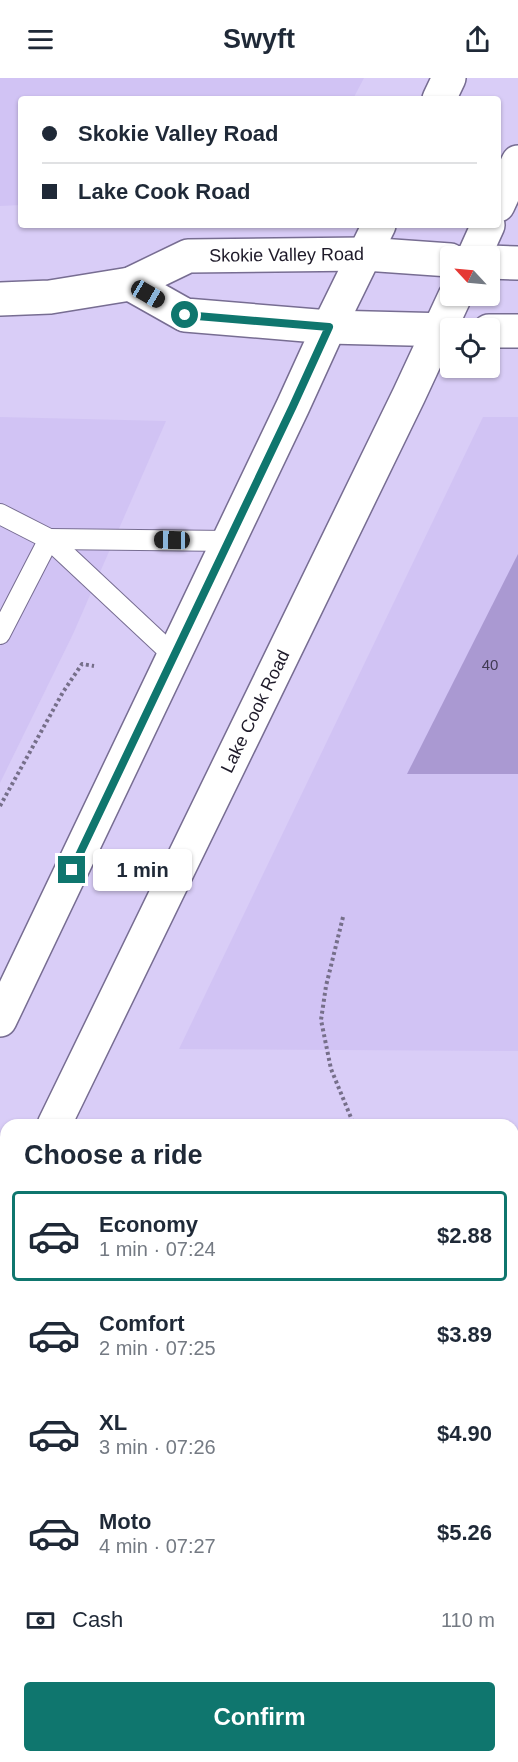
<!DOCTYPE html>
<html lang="en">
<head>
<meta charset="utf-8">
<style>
	body { margin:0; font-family:Helvetica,sans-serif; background:#f2f2f3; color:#1f2937; height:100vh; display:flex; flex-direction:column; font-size:22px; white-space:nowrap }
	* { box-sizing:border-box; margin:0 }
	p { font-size:20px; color:#747a83 }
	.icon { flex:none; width:33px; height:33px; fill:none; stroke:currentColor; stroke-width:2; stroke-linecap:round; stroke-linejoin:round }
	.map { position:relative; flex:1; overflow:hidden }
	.details { position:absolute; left:0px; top:1041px; width:519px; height:644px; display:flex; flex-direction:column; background:#fff; border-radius:18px 18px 0 0; box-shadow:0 2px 4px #0004 }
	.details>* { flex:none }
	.guide { position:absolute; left:18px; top:18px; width:483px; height:132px; border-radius:6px; box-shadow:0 2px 4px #0004; display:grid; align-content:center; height:132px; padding:0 24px; background:#fff }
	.needle { width:39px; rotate:296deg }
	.buttons { position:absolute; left:440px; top:168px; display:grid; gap:12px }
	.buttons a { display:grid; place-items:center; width:60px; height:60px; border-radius:6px; background:#fff; box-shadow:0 2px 4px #0004; font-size:30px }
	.end { position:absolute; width:27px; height:27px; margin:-14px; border:8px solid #0f766e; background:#fff; box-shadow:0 0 0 3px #fff }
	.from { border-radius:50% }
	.bubble { position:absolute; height:42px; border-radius:6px; background:#fff; box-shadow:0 2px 4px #0004; font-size:20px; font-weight:600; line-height:42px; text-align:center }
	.car { position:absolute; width:18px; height:36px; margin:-18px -9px; border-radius:8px; box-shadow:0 0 4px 2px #0007; background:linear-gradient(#222 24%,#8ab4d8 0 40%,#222 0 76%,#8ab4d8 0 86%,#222 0) }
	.guide b { display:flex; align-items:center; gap:21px; height:57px; font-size:22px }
	.guide b+b { border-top:2px solid #e0e1e3 }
	.guide i { width:15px; height:15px; background:#1f2937 }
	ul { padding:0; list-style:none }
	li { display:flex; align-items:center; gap:18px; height:90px; margin:0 12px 9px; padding:0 12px; border:3px solid transparent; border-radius:6px }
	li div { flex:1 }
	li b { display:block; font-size:22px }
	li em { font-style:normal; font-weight:600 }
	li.on { border-color:#0f766e }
	li>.icon { width:54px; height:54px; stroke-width:1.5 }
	h2 { padding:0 24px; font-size:27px; line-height:72px }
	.pay { display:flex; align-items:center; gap:15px; height:66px; padding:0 24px; font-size:22px }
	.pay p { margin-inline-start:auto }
	.button { display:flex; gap:12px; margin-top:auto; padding:12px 24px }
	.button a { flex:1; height:69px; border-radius:6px; background:#0f766e; color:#fff; font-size:24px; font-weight:600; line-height:69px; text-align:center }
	header { display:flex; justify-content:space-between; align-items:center; height:78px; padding:0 24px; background:#fff; font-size:27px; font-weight:600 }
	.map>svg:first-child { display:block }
	.built { fill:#d1c3f4 }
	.building { fill:#aa99d2 }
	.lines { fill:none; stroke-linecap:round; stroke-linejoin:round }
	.lane-casing { stroke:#776d92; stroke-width:22 }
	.secondary-casing { stroke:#776d92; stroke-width:36 }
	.primary-casing { stroke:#776d92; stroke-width:36 }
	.path { stroke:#766f8a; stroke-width:4; stroke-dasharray:3 3; stroke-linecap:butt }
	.lane { stroke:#fff; stroke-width:20 }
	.secondary { stroke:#fff; stroke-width:33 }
	.primary { stroke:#fff; stroke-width:33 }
	.rail-casing { stroke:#312c3e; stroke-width:7 }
	.rail { stroke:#e5dcfd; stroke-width:4.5; stroke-dasharray:14; stroke-linecap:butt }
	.route { stroke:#0f766e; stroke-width:8 }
	.labels { text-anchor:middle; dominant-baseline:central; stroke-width:4.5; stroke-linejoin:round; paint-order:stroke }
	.number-label { font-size:15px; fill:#413a53 }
	.street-label { font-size:18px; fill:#1e1a29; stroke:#e5dcfd }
</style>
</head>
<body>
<header><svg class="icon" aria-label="menu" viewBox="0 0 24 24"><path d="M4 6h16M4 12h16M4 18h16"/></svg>Swyft<svg class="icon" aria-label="share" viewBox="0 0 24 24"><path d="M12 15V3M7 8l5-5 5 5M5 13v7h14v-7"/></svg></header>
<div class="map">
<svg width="518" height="1684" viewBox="0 0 518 1684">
	<rect width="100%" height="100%" fill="#d9cdf7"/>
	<g class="built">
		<path d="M0,0h364l-11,21h-332v106l-21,1z"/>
		<path d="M0,339l166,4 -93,213 -73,149z"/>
		<path d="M483,339h35v634l-339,-2z"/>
		<path d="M0,1389h6v289h507v-278h5v284h-518z"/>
	</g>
	<path class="building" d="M518,476v220h-111z"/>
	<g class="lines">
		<g class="lane-casing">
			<g id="lane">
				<path d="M0,436l49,25 -49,95"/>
				<path d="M49,461l180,2"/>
				<path d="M49,461l125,117"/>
				<path d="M513,1495h5"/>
				<path d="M0,1607h6"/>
			</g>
		</g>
		<g class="secondary-casing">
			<g id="secondary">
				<path d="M489,184l29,1"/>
				<path d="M130,206l55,31 144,12 121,3"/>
				<path id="s1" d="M0,221l50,-2 80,-13 58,-28 177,-2 85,6"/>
				<path d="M489,253h29"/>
			</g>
		</g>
		<g class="primary-casing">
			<g id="primary">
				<path d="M439,21l10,-21"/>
				<path d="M498,127l20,-43"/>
				<path d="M474,178l14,-31"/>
				<path d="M0,942l293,-614 36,-79 50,-102"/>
				<path id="s2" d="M54,1047l355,-730 46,-99"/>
				<path d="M0,1155l6,-12"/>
			</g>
		</g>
		<g class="path">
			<path d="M0,728l63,-114 19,-28 12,2"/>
			<path d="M343,839l-17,69 -5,34 10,49 23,56"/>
			<path d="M513,1176l5,1"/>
		</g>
		<use href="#lane" class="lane"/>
		<use href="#secondary" class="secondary"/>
		<use href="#primary" class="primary"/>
		<g class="rail-casing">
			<g id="rail">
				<path d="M0,1314l6,-1"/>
				<path d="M513,1317h5"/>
				<path d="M0,1352h6"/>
				<path d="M513,1353h5"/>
			</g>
		</g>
		<use href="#rail" class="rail"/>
	</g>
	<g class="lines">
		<path class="route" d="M72,792l221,-464 36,-79 -144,-12"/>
	</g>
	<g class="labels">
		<g class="number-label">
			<text x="490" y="586">40</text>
		</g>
		<g class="street-label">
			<text stroke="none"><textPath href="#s1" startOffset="294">Skokie Valley Road</textPath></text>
			<text stroke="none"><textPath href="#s2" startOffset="460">Lake Cook Road</textPath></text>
		</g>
	</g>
</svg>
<div class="buttons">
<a><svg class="needle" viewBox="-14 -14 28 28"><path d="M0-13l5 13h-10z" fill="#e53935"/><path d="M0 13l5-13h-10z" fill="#747a83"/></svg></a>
<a><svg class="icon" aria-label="locate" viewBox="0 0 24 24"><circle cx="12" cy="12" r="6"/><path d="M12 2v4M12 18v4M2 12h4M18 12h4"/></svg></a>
</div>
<i class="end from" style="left:185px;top:237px"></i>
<i class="end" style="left:72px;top:792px"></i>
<div class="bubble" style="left:93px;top:771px;width:99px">1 min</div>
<i class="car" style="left:148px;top:216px;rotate:120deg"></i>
<i class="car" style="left:172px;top:462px;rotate:271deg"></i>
<div class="guide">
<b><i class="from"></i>Skokie Valley Road</b>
<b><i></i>Lake Cook Road</b>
</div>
<section class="details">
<h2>Choose a ride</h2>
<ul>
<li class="on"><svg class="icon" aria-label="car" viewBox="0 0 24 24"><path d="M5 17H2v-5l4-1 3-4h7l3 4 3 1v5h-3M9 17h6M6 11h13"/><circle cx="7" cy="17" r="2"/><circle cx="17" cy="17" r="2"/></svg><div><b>Economy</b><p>1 min · 07:24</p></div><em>$2.88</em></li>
<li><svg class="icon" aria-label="car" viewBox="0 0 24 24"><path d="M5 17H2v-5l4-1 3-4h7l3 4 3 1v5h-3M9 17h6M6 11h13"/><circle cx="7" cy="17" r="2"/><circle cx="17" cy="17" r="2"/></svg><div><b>Comfort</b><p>2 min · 07:25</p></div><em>$3.89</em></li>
<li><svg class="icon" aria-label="car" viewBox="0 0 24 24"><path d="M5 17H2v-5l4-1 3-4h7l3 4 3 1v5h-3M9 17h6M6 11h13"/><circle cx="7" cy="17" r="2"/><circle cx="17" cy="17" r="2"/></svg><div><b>XL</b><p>3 min · 07:26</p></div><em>$4.90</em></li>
<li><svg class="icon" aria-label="car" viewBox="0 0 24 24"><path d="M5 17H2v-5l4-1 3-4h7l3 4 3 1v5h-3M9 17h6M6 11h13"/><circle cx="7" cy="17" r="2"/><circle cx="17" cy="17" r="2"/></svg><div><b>Moto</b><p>4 min · 07:27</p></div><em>$5.26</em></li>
</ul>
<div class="pay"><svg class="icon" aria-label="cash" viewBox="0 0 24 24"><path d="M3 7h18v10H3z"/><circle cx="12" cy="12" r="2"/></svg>Cash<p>110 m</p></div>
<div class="button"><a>Confirm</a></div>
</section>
</div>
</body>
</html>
